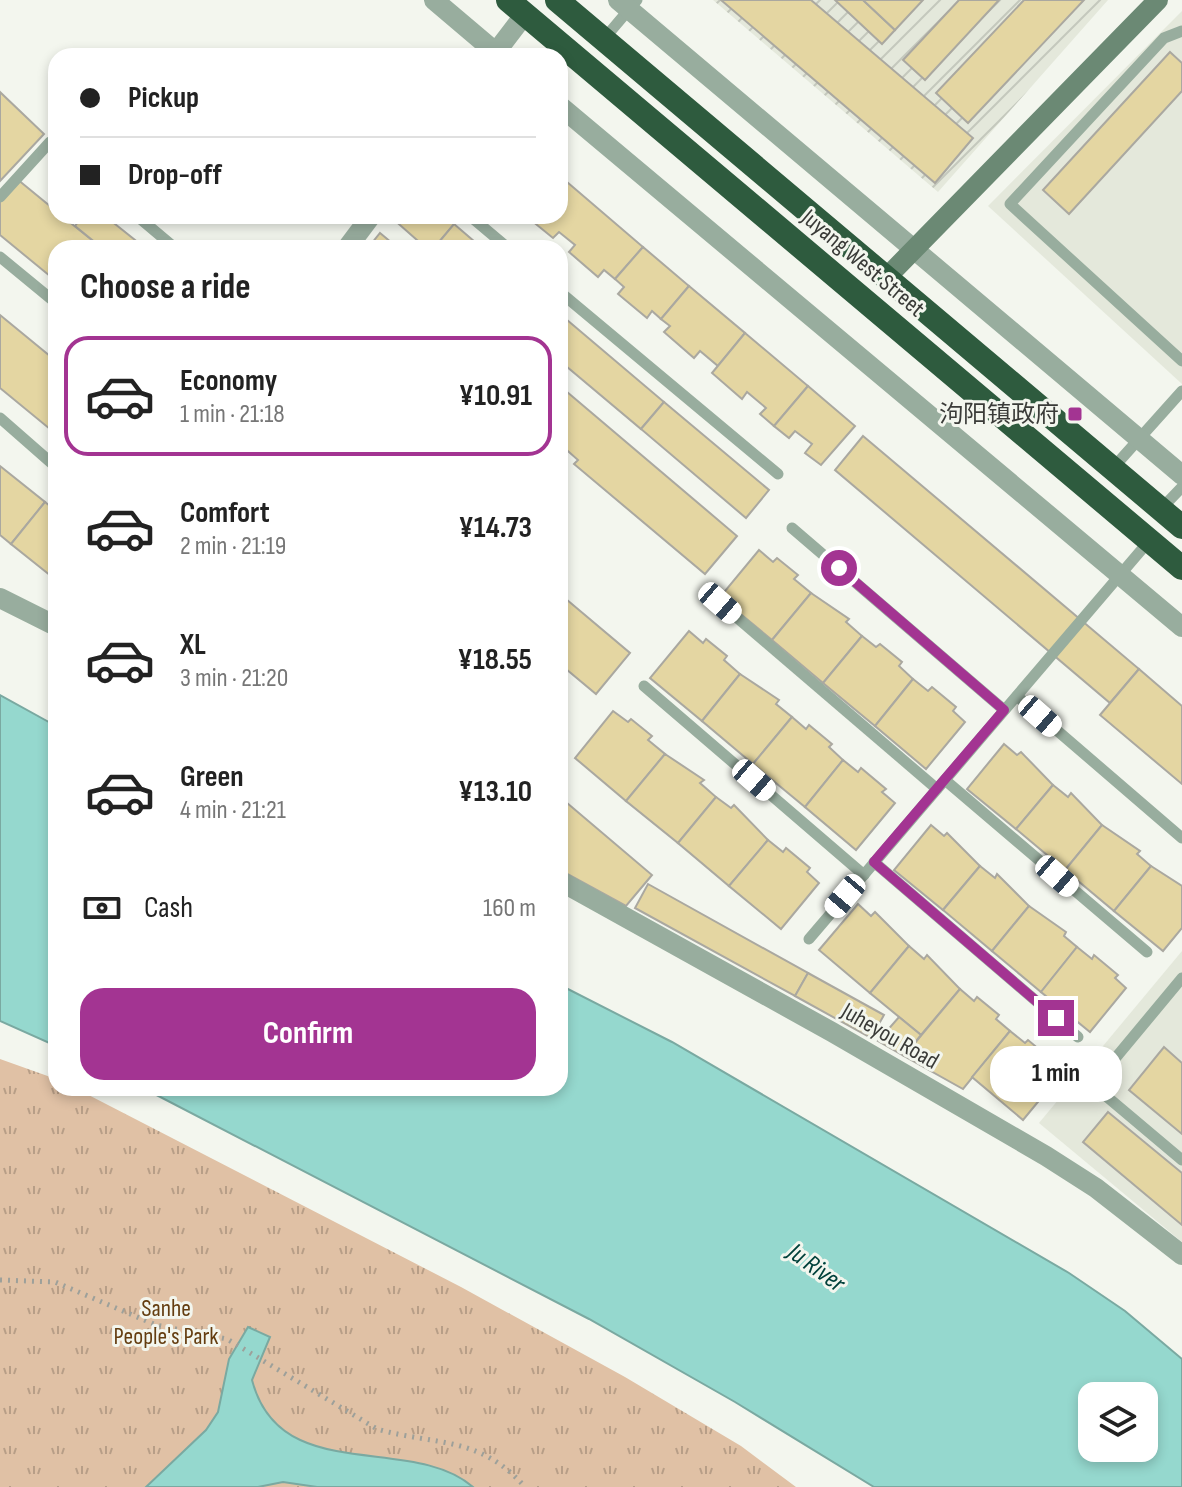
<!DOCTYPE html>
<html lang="en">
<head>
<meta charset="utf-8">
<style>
	body { margin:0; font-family:"Sofia Sans Condensed","Noto Sans SC",sans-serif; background:#f6f6f6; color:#222; height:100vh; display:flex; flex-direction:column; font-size:30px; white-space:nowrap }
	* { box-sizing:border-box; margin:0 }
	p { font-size:26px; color:#767676 }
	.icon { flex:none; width:44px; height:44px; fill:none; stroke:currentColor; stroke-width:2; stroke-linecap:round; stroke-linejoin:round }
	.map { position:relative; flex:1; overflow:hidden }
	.details { position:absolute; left:48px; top:240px; width:520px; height:856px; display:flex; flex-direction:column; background:#fff; border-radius:24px; box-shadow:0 4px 12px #0003 }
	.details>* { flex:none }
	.top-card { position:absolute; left:48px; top:48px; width:520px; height:176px; border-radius:24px; box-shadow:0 4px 12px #0003; display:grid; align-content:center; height:176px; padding:0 32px; background:#fff }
	.fabs { position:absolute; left:1078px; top:1382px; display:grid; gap:16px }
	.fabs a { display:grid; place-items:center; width:80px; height:80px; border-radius:16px; background:#fff; box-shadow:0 4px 12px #0003; font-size:40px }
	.end { position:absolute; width:36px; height:36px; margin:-18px; border:10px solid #a33492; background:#fff; box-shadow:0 0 0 4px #fff }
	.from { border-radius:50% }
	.bubble { position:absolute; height:56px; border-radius:24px; background:#fff; box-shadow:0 4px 12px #0003; font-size:26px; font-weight:700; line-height:56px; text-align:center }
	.car { position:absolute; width:24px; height:48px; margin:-24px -12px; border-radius:10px; box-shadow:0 0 6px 2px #0007; background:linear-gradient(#fff 24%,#345 0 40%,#fff 0 76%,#345 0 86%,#fff 0) }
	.top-card b { display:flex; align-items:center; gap:28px; height:76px; font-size:30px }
	.top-card b+b { border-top:2px solid #e0e0e0 }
	.top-card i { width:20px; height:20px; background:#222 }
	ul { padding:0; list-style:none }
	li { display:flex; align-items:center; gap:24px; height:120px; margin:0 16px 12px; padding:0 16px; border:4px solid transparent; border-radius:24px }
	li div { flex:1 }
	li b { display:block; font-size:30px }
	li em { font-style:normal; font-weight:700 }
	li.on { border-color:#a33492 }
	li>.icon { width:72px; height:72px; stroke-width:1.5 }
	h2 { padding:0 32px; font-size:36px; line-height:96px }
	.pay { display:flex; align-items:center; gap:20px; height:88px; padding:0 32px; font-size:30px }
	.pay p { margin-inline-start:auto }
	.button { display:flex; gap:16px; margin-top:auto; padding:16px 32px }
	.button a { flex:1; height:92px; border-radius:24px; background:#a33492; color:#fff; font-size:32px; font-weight:700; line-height:92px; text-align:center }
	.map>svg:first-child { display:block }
	.built { fill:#e4e8db }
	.industrial { fill:url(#industrial-furrows) }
	.park { fill:url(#park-tufts) }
	.water { fill:#95d8ce; stroke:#7aa9a1; stroke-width:2; fill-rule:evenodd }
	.building { fill:#e4d6a2; stroke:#aaa8a0; stroke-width:2 }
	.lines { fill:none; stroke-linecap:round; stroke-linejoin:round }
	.path { stroke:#9da09a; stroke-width:5; stroke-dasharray:2 6; stroke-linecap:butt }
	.lane { stroke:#98ad9e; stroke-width:11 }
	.street { stroke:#98ad9e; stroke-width:20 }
	.secondary { stroke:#6b8974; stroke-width:20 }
	.highway { stroke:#2e5b3e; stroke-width:24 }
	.route { stroke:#a33492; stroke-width:10 }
	.poi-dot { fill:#a33492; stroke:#f3f6ee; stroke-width:3 }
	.labels { text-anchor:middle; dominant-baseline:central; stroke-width:6; stroke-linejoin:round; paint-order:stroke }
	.street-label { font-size:24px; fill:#3a3b38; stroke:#f3f6ee }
	.poi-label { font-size:24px; fill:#3a3b38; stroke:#f3f6ee; text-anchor:end }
	.park-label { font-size:24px; fill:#643d10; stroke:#f3f6ee }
	.water-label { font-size:26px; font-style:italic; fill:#00413a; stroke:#f3f6ee }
</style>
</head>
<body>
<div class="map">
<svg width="1182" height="1487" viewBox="0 0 1182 1487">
	<defs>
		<pattern id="industrial-furrows" width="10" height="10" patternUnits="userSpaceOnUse" patternTransform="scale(2)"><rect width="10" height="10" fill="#e4e8db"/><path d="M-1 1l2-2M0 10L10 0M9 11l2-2" fill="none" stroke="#c4c8bd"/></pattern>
		<pattern id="park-tufts" width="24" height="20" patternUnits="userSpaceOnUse" patternTransform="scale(2)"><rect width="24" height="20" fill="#e0c1a5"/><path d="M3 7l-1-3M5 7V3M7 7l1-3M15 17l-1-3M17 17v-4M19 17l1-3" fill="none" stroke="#b79e87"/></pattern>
	</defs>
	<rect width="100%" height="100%" fill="#f3f6ee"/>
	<g class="built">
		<path d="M1182,11v373l-194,-178z"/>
		<path d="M1182,951v291l-143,-119z"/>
	</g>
	<path class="industrial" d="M713,0h395l-170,192z"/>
	<path class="park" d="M0,1059l56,20v9h19l386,199 164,90 116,69 55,41h-796z"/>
	<g class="water">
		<path d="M0,695l56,31v320l-56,-25z"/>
		<path d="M560,985l112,57 397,231 56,38 57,48v128h-308l-139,-85 -146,-83 -446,-231h417zM1144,1396v52h-52v-52z"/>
		<path d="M248,1327l22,10 -18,43c28,107 159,53 221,107h-156l-34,-5 -25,5h-112l60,-57 12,-18 11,-53z"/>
	</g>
	<g class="building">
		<path d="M721,0h90l162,138 -38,45z"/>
		<path d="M835,0h28l32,30 -13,14z"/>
		<path d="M863,0h60l-28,30z"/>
		<path d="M959,0h40l-74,80 -22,-20z"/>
		<path d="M1024,0h60l-116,123 -32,-30z"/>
		<path d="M1170,52l12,11v28l-113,123 -26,-24z"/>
		<path d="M0,92l44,42 -44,47z"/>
		<path d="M560,176l83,71 -28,32 -11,-9 -6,7 -29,-25 6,-7 -16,-13 -6,6 -27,-22h34z"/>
		<path d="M17,179l39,32v5h6l40,32h-46v33l-56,-46v-34z"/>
		<path d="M83,216h22l40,32h-43l-27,-22z"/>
		<path d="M394,216h57l6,5 -23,27h-8l-34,-30z"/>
		<path d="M454,224l28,24h-48z"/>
		<path d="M380,233l18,15h-30z"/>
		<path d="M643,247l46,39 -28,33 -9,-8 -5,7 -29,-24 6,-7 -9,-8z"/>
		<path d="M689,286l56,47 -27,33 -18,-15 -6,7 -30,-26 6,-6 -9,-7z"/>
		<path d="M560,314l104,88 -23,27 -81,-68z"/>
		<path d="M0,315l56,46v73l-56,-46z"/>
		<path d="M745,333l63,53 -34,40 -14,-12 6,-6 -19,-16 -5,7 -30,-26z"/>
		<path d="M560,386l177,150 -32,38 -131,-110 4,-4 -18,-16z"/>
		<path d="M808,386l47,40 -34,39 -16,-12 7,-9 -17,-13 -6,7 -15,-12z"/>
		<path d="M664,402l105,88 -23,28 -105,-89z"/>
		<path d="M863,436l276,233 -29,34 -275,-233z"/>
		<path d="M0,466l45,36 -34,42 -11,-9z"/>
		<path d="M45,502l11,9v69l-45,-36z"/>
		<path d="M759,550l14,12 4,-4 21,17 -4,4 17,14 -39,47 -52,-43z"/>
		<path d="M811,593l38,26 -3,3 16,14 -39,47 -51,-43z"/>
		<path d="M560,594l70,59 -34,41 -36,-30z"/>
		<path d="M689,631l14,12 3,-4 21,17 -3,4 16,14 -38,47 -52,-43z"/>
		<path d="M862,636l14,11 4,-3 22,18 -3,4 14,13 -38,47 -52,-43z"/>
		<path d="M1139,669l43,37v78l-82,-69z"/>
		<path d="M740,674l39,26 -3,4 16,13 -39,47 -51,-43z"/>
		<path d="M913,679l15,12 4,-4 24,20 -3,4 12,11 -39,47 -51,-43z"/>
		<path d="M613,711l15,11 3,-3 21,17 -4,4 17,14 -39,47 -51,-43z"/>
		<path d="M792,717l14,12 3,-4 23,19 -3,3 14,13 -38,47 -52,-43z"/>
		<path d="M1004,744l13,11 4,-3 32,33 -37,44 -49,-40z"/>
		<path d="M665,754l39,26 -4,3 16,14 -38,46 -52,-42z"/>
		<path d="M843,760l15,12 3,-4 25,21 -4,3 13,11 -39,47 -51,-43z"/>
		<path d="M1053,785l15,12 3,-4 31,32 -37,45 -49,-41z"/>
		<path d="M560,797l92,78 -26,31 -66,-36z"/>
		<path d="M716,797l15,11 3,-3 34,35 -39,46 -51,-43z"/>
		<path d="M931,825l13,11 3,-3 33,33 -37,44 -49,-40z"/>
		<path d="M1102,825l38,26 -3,3 14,12 -37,45 -49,-41z"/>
		<path d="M768,840l15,12 3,-4 24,20 -3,4 12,11 -38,46 -52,-43z"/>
		<path d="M980,866l15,12 2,-4 32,32 -37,45 -49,-41z"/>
		<path d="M1151,866l31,20v42l-19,23 -49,-40z"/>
		<path d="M648,884l160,89 -13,23 -160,-88z"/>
		<path d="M858,904l13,12 4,-4 34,34 -39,47 -51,-43z"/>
		<path d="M1029,906l37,26 -2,4 13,11 -36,45 -49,-41z"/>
		<path d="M909,946l15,13 3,-4 33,34 -39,46 -51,-42z"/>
		<path d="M1077,947l15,12 2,-4 24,20 -3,3 11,10 -36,44 -49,-40z"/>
		<path d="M808,973l76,42 -13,23 -76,-42z"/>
		<path d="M960,989l14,12 3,-4 22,18 -3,4 14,12 -47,58 -59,-33z"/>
		<path d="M899,1017l22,18 -17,21 -26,-15z"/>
		<path d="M1010,1031l15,12 3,-3 24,20 -3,3 12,11 -38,46 -51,-43z"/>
		<path d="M1164,1047l18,16v71l-53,-44z"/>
		<path d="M1108,1112l74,61v52l-99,-83z"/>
	</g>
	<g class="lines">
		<path class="path" d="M0,1280l55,2 101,43 71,14 150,90c59,17 102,6 148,58"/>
		<g class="lane">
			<path d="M1182,31l-18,7 -154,166 172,157"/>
			<path d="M604,39l33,-39"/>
			<path d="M0,197l50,-55 6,5"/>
			<path d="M137,216l38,32"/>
			<path d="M470,216l38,32"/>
			<path d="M0,257l56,46"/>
			<path d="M560,292l218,182"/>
			<path d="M0,418l56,49"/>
			<path d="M1113,468l69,-77"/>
			<path d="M1161,509l21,-22"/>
			<path d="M792,528l212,182"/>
			<path d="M720,603l217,186"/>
			<path d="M644,686l220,189"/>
			<path d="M1017,696l165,142"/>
			<path d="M945,780l202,172"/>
			<path d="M874,862l204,175"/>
			<path d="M809,939l340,-398"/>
			<path d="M1182,978l-89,107 89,75"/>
		</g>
		<g class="street">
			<path d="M434,0l66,56"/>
			<path d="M618,0l564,475"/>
			<path d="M493,56l32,-42"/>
			<path d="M560,106l622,521"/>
			<path d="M347,248l24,-32"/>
			<path d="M0,598l56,28"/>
			<path d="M560,881l272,151 214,124 50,32 86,67"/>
		</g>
		<path class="secondary" d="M886,278l272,-278"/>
		<g class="highway">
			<path d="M508,0l674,568"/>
			<path d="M557,0l625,527"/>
		</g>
	</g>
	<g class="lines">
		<path class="route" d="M839,568l165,142 -130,152 182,156"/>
	</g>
	<rect class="poi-dot" x="1067" y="406" width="16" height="16" rx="4"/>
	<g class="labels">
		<g class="street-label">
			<text transform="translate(863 263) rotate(40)">Juyang West Street</text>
			<text transform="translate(890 1036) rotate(30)">Juheyou Road</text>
		</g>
		<g class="poi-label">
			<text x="1059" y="414">泃阳镇政府</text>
		</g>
		<g class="park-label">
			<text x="166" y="1308">Sanhe<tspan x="166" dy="28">People's Park</tspan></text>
		</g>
		<g class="water-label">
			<text transform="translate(816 1268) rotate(36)">Ju River</text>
		</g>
	</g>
</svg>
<div class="fabs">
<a><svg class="icon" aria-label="layers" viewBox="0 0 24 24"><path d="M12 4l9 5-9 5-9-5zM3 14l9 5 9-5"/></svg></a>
</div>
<i class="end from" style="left:839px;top:568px"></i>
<i class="end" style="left:1056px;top:1018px"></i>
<div class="bubble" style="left:990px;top:1046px;width:132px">1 min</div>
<i class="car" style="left:720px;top:603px;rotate:131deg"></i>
<i class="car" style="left:1040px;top:716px;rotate:131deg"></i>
<i class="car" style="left:754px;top:780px;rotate:131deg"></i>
<i class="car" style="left:1057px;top:876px;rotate:131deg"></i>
<i class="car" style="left:845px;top:896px;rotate:220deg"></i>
<div class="top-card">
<b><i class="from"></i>Pickup</b>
<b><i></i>Drop-off</b>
</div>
<section class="details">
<h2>Choose a ride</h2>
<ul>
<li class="on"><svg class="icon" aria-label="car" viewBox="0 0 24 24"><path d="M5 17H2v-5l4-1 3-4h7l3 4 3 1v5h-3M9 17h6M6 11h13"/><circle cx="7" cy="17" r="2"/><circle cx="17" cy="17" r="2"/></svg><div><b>Economy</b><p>1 min · 21:18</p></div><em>¥10.91</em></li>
<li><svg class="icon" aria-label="car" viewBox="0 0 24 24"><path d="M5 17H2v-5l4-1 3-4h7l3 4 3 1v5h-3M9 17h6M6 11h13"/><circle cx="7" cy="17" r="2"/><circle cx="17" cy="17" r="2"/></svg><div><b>Comfort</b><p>2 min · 21:19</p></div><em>¥14.73</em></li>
<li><svg class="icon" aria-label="car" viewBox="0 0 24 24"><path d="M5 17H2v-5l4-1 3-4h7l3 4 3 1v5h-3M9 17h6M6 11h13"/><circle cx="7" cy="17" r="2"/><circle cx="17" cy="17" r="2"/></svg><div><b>XL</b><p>3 min · 21:20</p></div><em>¥18.55</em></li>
<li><svg class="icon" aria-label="car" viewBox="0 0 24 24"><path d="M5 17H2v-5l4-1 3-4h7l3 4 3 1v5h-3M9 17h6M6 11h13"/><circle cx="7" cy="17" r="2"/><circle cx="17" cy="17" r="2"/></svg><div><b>Green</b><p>4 min · 21:21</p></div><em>¥13.10</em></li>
</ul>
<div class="pay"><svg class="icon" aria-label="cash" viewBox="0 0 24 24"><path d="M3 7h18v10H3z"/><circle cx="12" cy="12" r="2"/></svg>Cash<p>160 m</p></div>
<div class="button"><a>Confirm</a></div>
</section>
</div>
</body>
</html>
